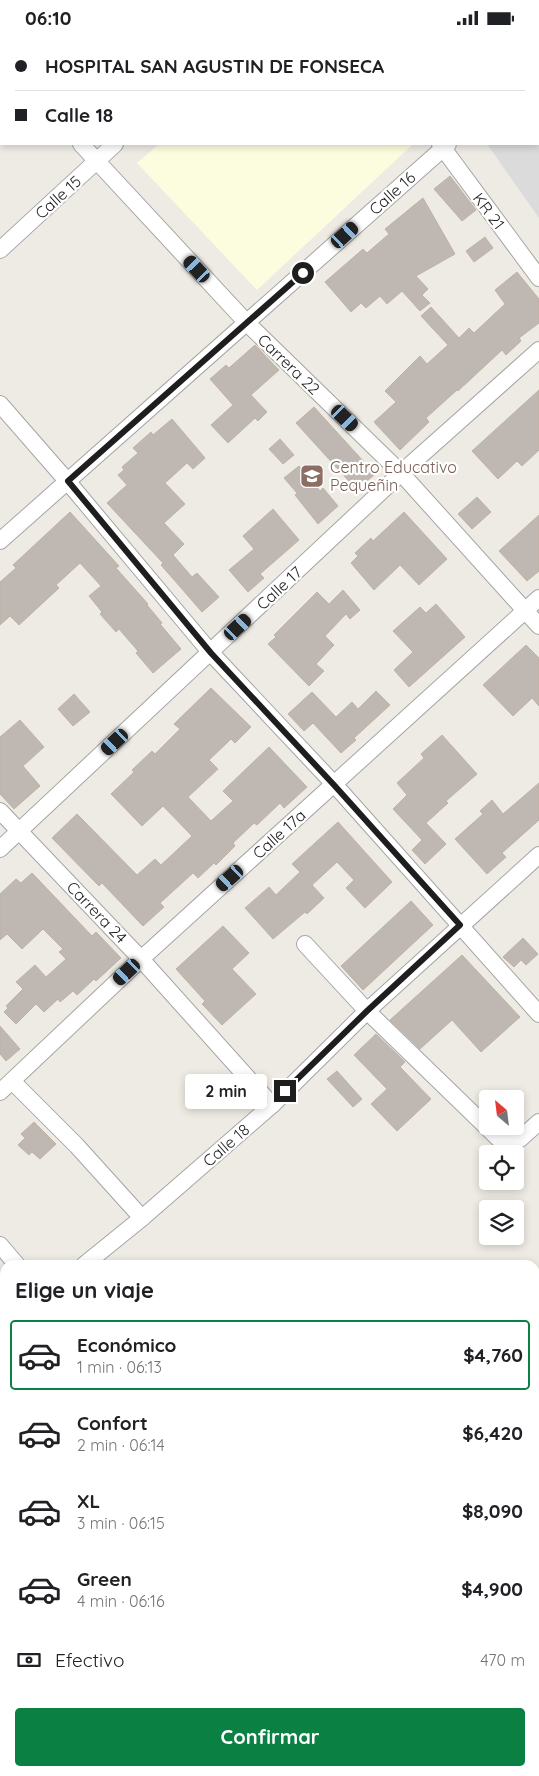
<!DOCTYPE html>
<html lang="es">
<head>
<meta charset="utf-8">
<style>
	body { margin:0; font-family:Quicksand,sans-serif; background:#f6f6f6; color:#202124; height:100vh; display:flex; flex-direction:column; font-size:19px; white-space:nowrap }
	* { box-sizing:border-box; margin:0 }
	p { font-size:16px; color:#757577 }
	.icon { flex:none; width:28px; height:28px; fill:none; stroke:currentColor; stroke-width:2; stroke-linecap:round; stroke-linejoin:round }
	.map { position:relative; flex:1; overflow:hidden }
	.drawer { position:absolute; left:0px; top:1225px; width:540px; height:516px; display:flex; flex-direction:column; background:#fff; border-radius:15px 15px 0 0; box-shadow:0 2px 8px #0003 }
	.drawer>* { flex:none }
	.banner { position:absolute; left:0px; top:0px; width:540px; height:110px; box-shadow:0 2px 8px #0003; display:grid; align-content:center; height:110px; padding:0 15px; background:#fff }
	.needle { width:32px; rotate:332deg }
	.fabs { position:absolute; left:479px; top:1055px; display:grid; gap:10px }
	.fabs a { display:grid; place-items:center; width:45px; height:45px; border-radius:5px; background:#fff; box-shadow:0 2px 8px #0003; font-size:25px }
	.end { position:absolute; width:22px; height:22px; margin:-11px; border:6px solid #1e1e1e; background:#fff; box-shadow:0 0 0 2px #fff }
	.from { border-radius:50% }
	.bubble { position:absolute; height:35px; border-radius:5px; background:#fff; box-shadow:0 2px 8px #0003; font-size:16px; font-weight:700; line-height:35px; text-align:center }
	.car { position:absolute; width:15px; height:30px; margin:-15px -8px; border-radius:6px; box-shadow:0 0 4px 1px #0007; background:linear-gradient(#222 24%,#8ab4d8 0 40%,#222 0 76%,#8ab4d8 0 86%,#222 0) }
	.banner b { display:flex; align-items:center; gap:18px; height:48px; font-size:19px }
	.banner b+b { border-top:1px solid #e0e0e0 }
	.banner i { width:12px; height:12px; background:#202124 }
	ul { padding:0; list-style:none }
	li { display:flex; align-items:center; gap:15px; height:70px; margin:0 10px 8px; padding:0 5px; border:2px solid transparent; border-radius:5px }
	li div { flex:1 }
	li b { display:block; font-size:19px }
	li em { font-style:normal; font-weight:700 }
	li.current { border-color:#0b8043 }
	li>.icon { width:45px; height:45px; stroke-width:1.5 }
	h2 { padding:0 15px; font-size:22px; line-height:60px }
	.pay { display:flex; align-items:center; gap:12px; height:55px; padding:0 15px; font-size:19px }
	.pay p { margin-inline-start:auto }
	.primary-button { display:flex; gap:10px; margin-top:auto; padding:10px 15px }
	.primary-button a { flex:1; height:58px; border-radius:5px; background:#0b8043; color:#fff; font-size:20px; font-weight:700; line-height:58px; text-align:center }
	.status { display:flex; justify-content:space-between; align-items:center; height:35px; padding:0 25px; background:#fff; direction:ltr }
	.status svg { height:14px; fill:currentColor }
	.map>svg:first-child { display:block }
	.residential { fill:#dcdbdb }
	.education { fill:#fcfdde }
	.building { fill:#bfb7b1; stroke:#bfb2a7 }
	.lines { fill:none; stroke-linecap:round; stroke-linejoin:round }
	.minor-casing { stroke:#a5a5a5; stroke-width:18 }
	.minor { stroke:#fff; stroke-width:16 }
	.route { stroke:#1e1e1e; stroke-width:6 }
	.labels { text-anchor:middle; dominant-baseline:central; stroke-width:4.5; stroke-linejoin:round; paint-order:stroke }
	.street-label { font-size:16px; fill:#1e1e1e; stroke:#fff }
	.education-label { font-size:16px; fill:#785e54; stroke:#fff; text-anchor:start }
</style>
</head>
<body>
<div class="status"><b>06:10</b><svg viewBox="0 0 49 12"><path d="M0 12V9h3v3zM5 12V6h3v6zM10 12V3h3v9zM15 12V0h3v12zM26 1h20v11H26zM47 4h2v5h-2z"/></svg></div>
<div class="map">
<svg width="539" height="1741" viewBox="0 0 539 1741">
	<rect width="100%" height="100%" fill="#eeebe4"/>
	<path class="residential" d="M539,56v127l-52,-74h52z"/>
	<path class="education" d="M159,109h254l-156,146 -120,-127z"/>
	<g class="building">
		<path d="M450,141l26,34 -14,11 -28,-32z"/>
		<path d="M423,163l32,56 -39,22 12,13 -6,6 8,8 -10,8 -18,-20 -15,13 -7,-8 -14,12 -5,-5 -10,9 -26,-30 38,-33 4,4 22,-19 -4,-5z"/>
		<path d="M485,202l8,11 -19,14 -8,-11z"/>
		<path d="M517,237l22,27v24l-20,15 2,3 -15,14 -4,-5 -44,41 -1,-1 -31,28 3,4 -29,28 -26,-28 22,-20 -11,-11 35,-35 7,8 21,-19 -27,-29 10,-9 28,31 10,-10 5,5 31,-29 -10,-14z"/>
		<path d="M255,310l24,25 -28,25 16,17 -9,9 -3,-3 -27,25 -17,-18 22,-20 -23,-26 16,-14 3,3z"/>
		<path d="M539,355v60l-17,16 -5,-5 -19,18 -26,-28z"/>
		<path d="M314,372l61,67 -18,16 -61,-67z"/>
		<path d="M172,384l33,39 -12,11 -6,-6 -22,20 20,21 -21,19 20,21 -11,11 19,22 5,-4 22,24 -17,15 -41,-47 2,-2 -56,-60 20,-18 -9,-10 6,-5 -2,-3 16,-14 -5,-5 18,-16 2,3z"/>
		<path d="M280,404l14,16 -11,9 -14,-15z"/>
		<path d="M299,431l21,25 3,-3 15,18 -20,18 -23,-29 2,-2 -13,-15z"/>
		<path d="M477,462l14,15 -19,17 -14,-15z"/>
		<path d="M273,474l26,31 -39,34 4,4 -16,14 -19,-22 25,-21 -11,-13z"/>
		<path d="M70,477l49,54 -3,2 32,36 -1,1 15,18 -2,1 21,25 -28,24 -17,-20 2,-2 -19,-22 -3,3 -16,-18 2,-2 -13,-16 12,-10 -21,-23 -24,22 3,3 -40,37 -9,-9 -10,9v-43l16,-14 -3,-3z"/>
		<path d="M404,477l43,47 -28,26 -19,-20 -26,25 -23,-27 7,-7 -3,-3 16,-15 2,3z"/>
		<path d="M539,480v56l-12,10 -28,-30z"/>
		<path d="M343,555l17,20 -10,9 -4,-5 -21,22 9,9 -18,19 8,7 -15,15 -41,-42 8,-7 -2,-2 43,-43 12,12z"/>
		<path d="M436,569l29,33 -56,50 -15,-17 19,-18 -20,-21 27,-24 6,6z"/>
		<path d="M526,610l13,13v48l-7,-8 -19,18 -30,-31z"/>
		<path d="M211,653l40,39 -16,16 -4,-4 -22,21 9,9 -30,28 23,24 22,-20 -10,-10 46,-44 38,40 -23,21 -4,-5 -23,22 -3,-2 -21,20 2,3 -19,19 -2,-2 -16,15 -5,-5 -33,30 4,4 -21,19 -41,-43 -3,3 -47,-48 25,-24 60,61 18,-16 6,6 31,-29 -29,-30 -21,20 -31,-32 23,-22 -2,-2 20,-19 3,3 25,-25 -6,-5z"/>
		<path d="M376,656l14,14 -36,33 2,2 -15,13 -28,-30 -9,8 -16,-17 24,-22 24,25 16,-15 6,7z"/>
		<path d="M74,659l16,18 -17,14 -15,-17z"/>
		<path d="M20,685l24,27 -21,19 17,20 -26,23 -14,-15v-57z"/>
		<path d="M442,700l35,39 -31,27 2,2 -22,20 20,21 -21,20 -13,-14 10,-10 -29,-31 14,-14 -10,-12 27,-25 -3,-4z"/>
		<path d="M539,748v37l-37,33 4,4 -19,17 -32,-35 28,-25 -3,-3 12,-11 11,14z"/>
		<path d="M338,787l54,60 -27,26 -19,-20 8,-8 -17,-18 -25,23 12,13 -17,16 -2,-2 -32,27 -28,-31 24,-21 7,8 24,-23 -8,-8z"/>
		<path d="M32,838l60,63 4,-4 25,26 -25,23 -2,-2 -17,16 -4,-4 -13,11 -2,-3 -14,13 -8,-8 -20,20 -12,-12 4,-4 -2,-2 17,-17 -7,-7 19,-17 11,12 20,-18 -7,-7 4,-3 -20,-20 -21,20 -15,-15 -7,6v-46l16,-15 5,4z"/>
		<path d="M411,866l22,24 -70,65 -22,-24z"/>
		<path d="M223,891l26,27 -17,16 24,25 -34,31 -20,-21 3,-3 -29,-32z"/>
		<path d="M523,903l15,16 -12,11 -5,-5 -7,7 -11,-10z"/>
		<path d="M462,920l58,62 -39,35 -29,-32 -32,29 -30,-29z"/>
		<path d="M0,991l20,23 -14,12 -6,-7z"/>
		<path d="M376,999l29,28 -5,5 31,32 -34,32 -26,-27 16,-15 -33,-34z"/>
		<path d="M337,1036l25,28 -9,8 -26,-28z"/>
		<path d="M34,1087l22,22 -16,15 -8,-7 -3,3 -11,-10 7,-7 -4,-4z"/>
	</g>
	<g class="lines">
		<g class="minor-casing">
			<g id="minor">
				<path d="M359,0l1,1"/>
				<path d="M230,1l2,-1"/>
				<path d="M0,19l1,1"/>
				<path d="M81,109l166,179 154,150 138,153"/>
				<path d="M440,109l99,134"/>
				<path d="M0,215l115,-106"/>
				<path d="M0,369l68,78 143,171 123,131 205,230"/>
				<path d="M0,506l448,-397"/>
				<path d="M0,776l141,148 131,146"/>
				<path d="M0,814l401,-376 138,-123"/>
				<path d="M305,909l62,67 134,130 19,-2 19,-17"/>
				<path d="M12,1046l65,65 65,72"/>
				<path d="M0,1057l141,-133 398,-361"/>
				<path d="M0,1210l17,20"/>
				<path d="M84,1230l58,-47 130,-113 95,-94 172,-156"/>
				<path d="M0,1301l5,-4"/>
			</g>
		</g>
		<use href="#minor" class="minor"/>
	</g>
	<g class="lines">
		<path class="route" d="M285,1056l82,-80 93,-86 -126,-140 -123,-132 -143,-172 235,-208"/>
	</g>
	<defs>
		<g id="school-square" transform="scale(1.25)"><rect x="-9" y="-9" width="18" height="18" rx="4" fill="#8d6e63" stroke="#fff"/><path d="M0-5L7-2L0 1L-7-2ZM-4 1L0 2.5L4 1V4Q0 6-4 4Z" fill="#fff"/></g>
	</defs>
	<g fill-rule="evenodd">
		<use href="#school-square" x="312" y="441"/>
	</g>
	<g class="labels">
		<g class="street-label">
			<text transform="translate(392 158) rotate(-42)">Calle 16</text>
			<text transform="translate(58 162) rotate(-42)">Calle 15</text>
			<text transform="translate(489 176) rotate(53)">KR 21</text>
			<text transform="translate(289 329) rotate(44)">Carrera 22</text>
			<text transform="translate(279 553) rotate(-43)">Calle 17</text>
			<text transform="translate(279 799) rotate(-42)">Calle 17a</text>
			<text transform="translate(97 877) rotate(46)">Carrera 24</text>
			<text transform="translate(226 1110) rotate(-41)">Calle 18</text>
		</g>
		<g class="education-label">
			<text x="330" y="432">Centro Educativo<tspan x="330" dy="18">Pequeñin</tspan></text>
		</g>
	</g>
</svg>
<div class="fabs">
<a><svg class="needle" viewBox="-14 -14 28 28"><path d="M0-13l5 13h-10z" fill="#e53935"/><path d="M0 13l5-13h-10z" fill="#757577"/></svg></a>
<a><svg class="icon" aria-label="locate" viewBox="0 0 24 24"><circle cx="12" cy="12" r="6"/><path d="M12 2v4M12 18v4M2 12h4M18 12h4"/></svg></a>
<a><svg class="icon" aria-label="layers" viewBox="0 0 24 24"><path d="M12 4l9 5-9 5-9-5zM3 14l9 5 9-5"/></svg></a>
</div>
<i class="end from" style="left:303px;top:238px"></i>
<i class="end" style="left:285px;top:1056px"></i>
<div class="bubble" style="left:185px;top:1039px;width:82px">2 min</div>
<i class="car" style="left:345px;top:200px;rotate:48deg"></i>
<i class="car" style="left:197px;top:234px;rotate:317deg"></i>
<i class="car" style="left:345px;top:383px;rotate:134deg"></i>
<i class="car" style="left:238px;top:592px;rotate:47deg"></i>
<i class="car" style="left:115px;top:707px;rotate:227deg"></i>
<i class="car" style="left:230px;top:843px;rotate:228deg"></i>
<i class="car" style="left:127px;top:937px;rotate:227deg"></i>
<div class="banner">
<b><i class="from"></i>HOSPITAL SAN AGUSTIN DE FONSECA</b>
<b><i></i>Calle 18</b>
</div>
<section class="drawer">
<h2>Elige un viaje</h2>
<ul>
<li class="current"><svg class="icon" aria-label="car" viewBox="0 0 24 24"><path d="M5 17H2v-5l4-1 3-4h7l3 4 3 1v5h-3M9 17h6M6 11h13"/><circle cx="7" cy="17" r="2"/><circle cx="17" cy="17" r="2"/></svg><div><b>Económico</b><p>1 min · 06:13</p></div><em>$4,760</em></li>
<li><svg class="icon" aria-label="car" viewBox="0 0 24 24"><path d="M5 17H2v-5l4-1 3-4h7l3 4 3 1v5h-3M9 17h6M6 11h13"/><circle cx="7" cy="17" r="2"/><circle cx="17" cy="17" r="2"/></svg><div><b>Confort</b><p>2 min · 06:14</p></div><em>$6,420</em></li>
<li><svg class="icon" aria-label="car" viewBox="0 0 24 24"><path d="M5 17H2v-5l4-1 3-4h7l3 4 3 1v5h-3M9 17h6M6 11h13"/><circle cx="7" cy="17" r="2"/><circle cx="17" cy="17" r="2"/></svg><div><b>XL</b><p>3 min · 06:15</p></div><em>$8,090</em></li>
<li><svg class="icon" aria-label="car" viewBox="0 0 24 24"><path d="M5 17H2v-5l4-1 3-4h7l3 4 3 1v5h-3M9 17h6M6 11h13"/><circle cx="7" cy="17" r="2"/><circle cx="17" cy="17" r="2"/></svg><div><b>Green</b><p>4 min · 06:16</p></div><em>$4,900</em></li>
</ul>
<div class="pay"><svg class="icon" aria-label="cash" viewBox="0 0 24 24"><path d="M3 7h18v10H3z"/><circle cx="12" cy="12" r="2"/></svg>Efectivo<p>470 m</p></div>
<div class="primary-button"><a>Confirmar</a></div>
</section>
</div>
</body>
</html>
